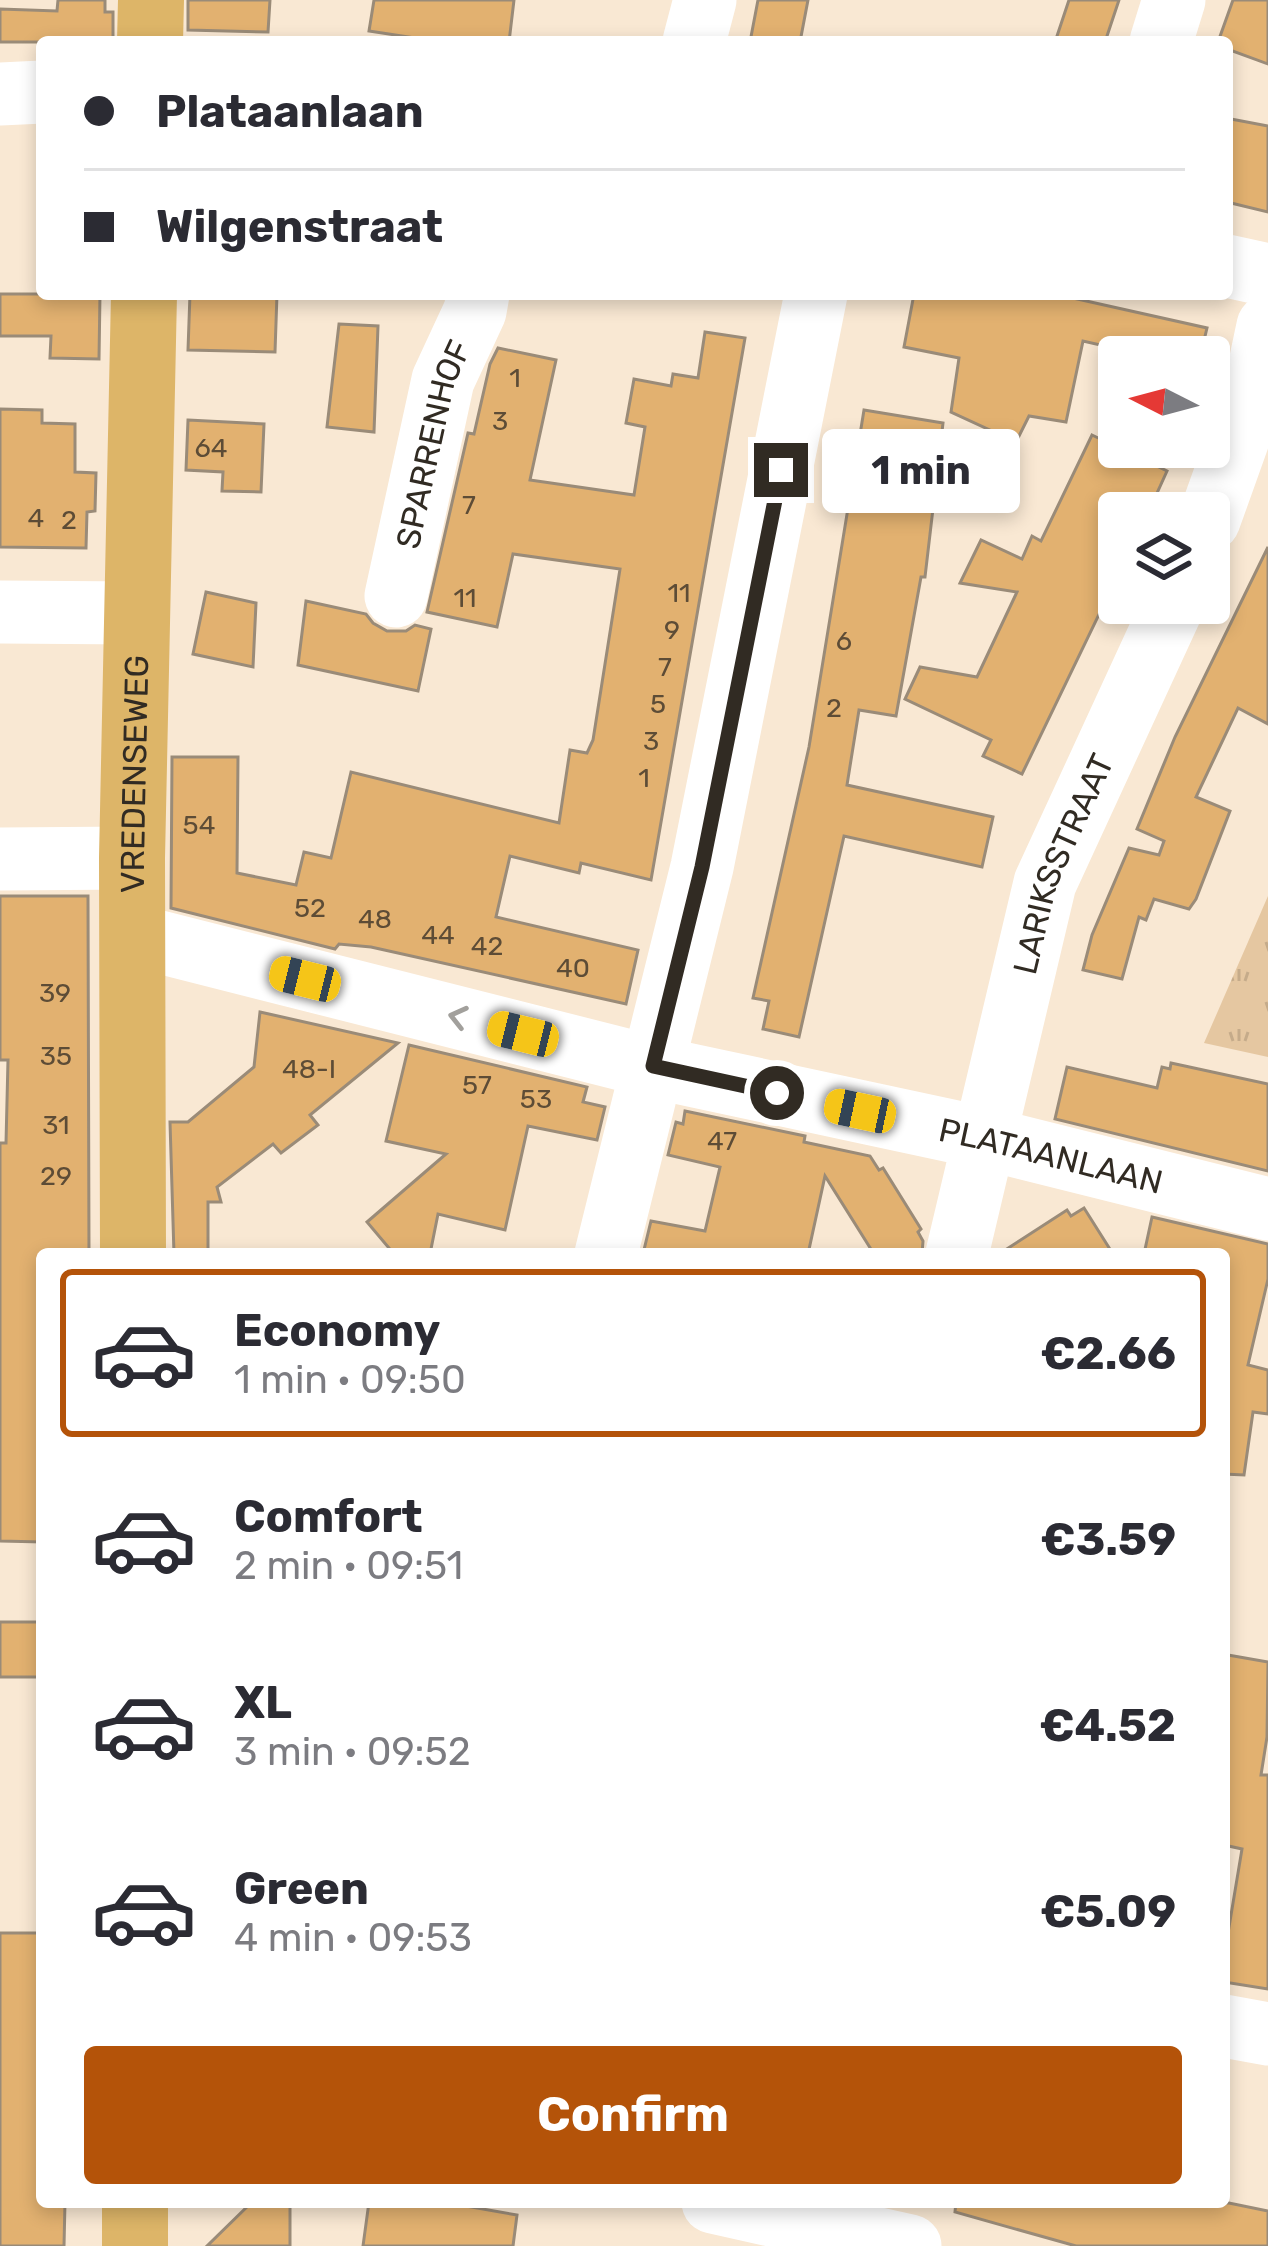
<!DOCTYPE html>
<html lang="en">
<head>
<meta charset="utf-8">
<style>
	body { margin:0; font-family:Rubik,sans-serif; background:#f2f2f3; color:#2b2b33; height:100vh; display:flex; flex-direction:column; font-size:45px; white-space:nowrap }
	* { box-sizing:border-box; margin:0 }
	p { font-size:39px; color:#7c7c81 }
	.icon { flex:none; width:66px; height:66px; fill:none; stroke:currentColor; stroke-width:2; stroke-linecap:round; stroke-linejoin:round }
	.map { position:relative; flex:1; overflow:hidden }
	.side { position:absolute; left:36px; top:1248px; width:1194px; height:960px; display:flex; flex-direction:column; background:#fff; border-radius:12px; box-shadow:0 6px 18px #0003 }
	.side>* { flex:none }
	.guide { position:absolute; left:36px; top:36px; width:1197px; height:264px; border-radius:12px; box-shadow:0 6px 18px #0003; display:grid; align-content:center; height:264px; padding:0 48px; background:#fff }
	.needle { width:78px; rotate:276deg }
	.tools { position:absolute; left:1098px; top:336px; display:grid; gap:24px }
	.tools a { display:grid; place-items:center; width:132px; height:132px; border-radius:12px; background:#fff; box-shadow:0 6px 18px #0003; font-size:60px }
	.end { position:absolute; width:54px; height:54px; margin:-27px; border:15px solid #312b23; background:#fff; box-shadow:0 0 0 6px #fff }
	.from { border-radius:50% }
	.bubble { position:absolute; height:84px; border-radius:12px; background:#fff; box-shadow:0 6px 18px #0003; font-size:39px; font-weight:700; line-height:84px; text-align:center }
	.car { position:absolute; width:36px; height:72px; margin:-36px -18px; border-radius:15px; box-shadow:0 0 9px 3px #0007; background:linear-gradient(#f5c518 24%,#345 0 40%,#f5c518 0 76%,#345 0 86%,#f5c518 0) }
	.guide b { display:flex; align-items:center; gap:42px; height:114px; font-size:45px }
	.guide b+b { border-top:3px solid #e1e1e2 }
	.guide i { width:30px; height:30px; background:#2b2b33 }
	ul { padding:21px 0 0; list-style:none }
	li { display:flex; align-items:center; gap:36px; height:168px; margin:0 24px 18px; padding:0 24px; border:6px solid transparent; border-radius:12px }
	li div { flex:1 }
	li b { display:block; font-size:45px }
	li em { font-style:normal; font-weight:700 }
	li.selected { border-color:#b45309 }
	li>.icon { width:108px; height:108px; stroke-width:1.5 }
	.action { display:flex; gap:24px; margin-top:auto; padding:24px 48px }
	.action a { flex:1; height:138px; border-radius:12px; background:#b45309; color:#fff; font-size:48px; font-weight:700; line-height:138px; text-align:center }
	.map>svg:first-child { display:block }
	.grass { fill:url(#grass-tufts) }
	.building { fill:#e2b170; stroke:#9a8b78; stroke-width:3 }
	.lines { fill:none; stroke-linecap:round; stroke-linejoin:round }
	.minor { stroke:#fff; stroke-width:63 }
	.major { stroke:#ddb568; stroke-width:66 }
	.oneway { stroke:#a2a09c }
	.route { stroke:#312b23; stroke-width:15 }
	.labels { text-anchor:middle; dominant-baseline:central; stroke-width:9; stroke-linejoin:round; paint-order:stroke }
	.number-label { font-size:27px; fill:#5d4c36 }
	.street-label { font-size:33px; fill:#312b23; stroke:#fff }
</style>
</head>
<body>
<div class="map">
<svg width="1268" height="2246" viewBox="0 0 1268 2246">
	<defs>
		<pattern id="grass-tufts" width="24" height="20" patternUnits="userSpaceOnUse" patternTransform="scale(3)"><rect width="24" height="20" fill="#e5c7a1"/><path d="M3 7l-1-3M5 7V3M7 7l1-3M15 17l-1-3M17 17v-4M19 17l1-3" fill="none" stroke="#c5ab8a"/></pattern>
	</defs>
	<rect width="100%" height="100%" fill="#f9e8d3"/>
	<path class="grass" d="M1268,896v161l-64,-14z"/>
	<g class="building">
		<path d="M58,0h47v12h8v30h-113v-33l57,2z"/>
		<path d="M188,0h82l-2,32 -80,-2z"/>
		<path d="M374,0h140l-5,42h-95l1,-4 -46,-7z"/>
		<path d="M758,0h50l-8,42h-50z"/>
		<path d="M1069,0h50l-14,42h-50z"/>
		<path d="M1233,0h35v64l-41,-15v-7h-9z"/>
		<path d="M1231,119l37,7v86l-41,-10z"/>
		<path d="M0,294h100l-1,65 -49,-1 1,-22h-51z"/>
		<path d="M190,294h87l-2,58 -87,-2z"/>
		<path d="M914,294h141l152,34 -7,29h-47l-70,-16 -17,81 -37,-6 -13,26 -65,-30 8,-54 -55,-11z"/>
		<path d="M339,324l39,2 -4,106 -47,-5z"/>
		<path d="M705,332l40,6 -94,542 -70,-17 -2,10 -69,-17 -14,61 142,33 -12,54 -255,-57 -32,-3 -4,5 -164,-41 1,-151h66l-1,116 59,12 8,-33 27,6 20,-86 208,51 11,-73 17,3 6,-13 27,-171 -107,-15 -16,73 -70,-15 41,-179 6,1 16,-70 8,-16 58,12 -26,120 104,15 11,-68 -19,-4 8,-44 37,7 2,-12 25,4z"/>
		<path d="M0,409l42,1v13l33,1v48l21,1 -1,38 -8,1 -1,36 -86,-1z"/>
		<path d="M864,410l79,13 -18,154h-4l-25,139 -37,-6 -12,75 146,32 -11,50 -138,-31 -45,201 -36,-8 6,-28 -16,-3 56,-251z"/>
		<path d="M188,420l76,4 -3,68 -39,-1 1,-19 -37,-2z"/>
		<path d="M1092,435l75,36 -19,42h-29v60l-97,201 -39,-18 8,-16 -86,-41 15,-32 57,10 40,-85 -57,-9 21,-43 41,19 10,-23 9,5z"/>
		<path d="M1268,547v177l-30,-16 -42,89 34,14 -34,88 -7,10 -35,-10 -8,21 -7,-3 -17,62 -39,-9 9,-35 37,-87 30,7 5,-14 -27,-12 38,-92z"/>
		<path d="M206,592l50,11 -3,64 -60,-13z"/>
		<path d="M306,601l60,13 7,9 14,8h19l9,-6 16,4 -13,62 -120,-26z"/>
		<path d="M0,896h88l1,358h-47v288l-42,-1v-398h6l2,-83h-8z"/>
		<path d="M260,1012l138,31 -88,72 8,10 -37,28 -8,-9 -56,43 4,15h-13v52h-34l-4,-132h18l66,-55z"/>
		<path d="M409,1045l178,42 -4,15 22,5 -8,33 -69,-14 -23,104 -67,-16 -8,40h-36l-27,-32 79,-68 -60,-13z"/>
		<path d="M1171,1063l97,21v87l-213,-52 12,-52 90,21 5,-21 8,2z"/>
		<path d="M685,1111l120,25 -1,6 66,14 9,14 4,-2 38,61 -3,3 5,9 -1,13h-48l-49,-78 -17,78h-165l8,-33 54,10 15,-64 -52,-12 8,-33 7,2z"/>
		<path d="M1084,1208l29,46h-114l68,-44 4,6z"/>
		<path d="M1152,1217l116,27v35l-20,86 20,5v44l-15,-2 -9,63 -20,-1v-220h-80z"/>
		<rect x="0" y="1622" width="42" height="55"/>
		<path d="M1228,1655l40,7 -1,75 -6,38h7v214l-44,-7v-25l18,-108 -18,-4v-169z"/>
		<path d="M0,1933h42v269h23l-1,44h-64z"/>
		<path d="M252,2202h38v44h-83z"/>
		<path d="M369,2202h74l74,13 -4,31h-150z"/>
		<path d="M956,2202l273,1 39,8v35h-192l-121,-34z"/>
	</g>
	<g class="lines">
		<g class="minor">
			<path d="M694,42l11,-42"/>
			<path d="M1161,42l13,-42"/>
			<path d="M0,94l42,-2"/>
			<path d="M1227,266l41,9"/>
			<path d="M1209,520l44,-123 15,-71"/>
			<path id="s1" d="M396,596l47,-216 32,-69 3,-17"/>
			<path d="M0,612l136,1"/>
			<path d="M0,859l132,-1"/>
			<path id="s2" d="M132,935l521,132 331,71 284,71"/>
			<path d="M606,1254l96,-387 114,-573"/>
			<path id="s3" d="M957,1254l88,-371 129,-280"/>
			<path d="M1224,2026l44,8"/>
			<path d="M713,2202l197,44"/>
		</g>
		<g class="major">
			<path d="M150,42l1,-42"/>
			<path id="s4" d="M133,1254l-1,-396 12,-564"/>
			<path d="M135,2246v-44"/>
		</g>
	</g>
	<defs><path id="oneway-chevron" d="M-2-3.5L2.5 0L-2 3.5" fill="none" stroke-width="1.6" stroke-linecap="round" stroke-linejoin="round" transform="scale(3)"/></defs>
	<use class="oneway" href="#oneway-chevron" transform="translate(458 1017) rotate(-166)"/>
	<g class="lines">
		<path class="route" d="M777,1093l-124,-27 49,-199 79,-397"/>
	</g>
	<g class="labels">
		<g class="number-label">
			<text x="515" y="378">1</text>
			<text x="500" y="421">3</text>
			<text x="211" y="448">64</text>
			<text x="469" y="505">7</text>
			<text x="36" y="518">4</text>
			<text x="69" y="520">2</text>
			<text x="679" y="593">11</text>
			<text x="465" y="598">11</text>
			<text x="672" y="630">9</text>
			<text x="844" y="641">6</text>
			<text x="665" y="667">7</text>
			<text x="658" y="704">5</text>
			<text x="834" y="708">2</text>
			<text x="651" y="741">3</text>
			<text x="644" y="778">1</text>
			<text x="199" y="825">54</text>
			<text x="310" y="908">52</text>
			<text x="375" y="919">48</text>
			<text x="438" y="935">44</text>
			<text x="487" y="946">42</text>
			<text x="573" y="968">40</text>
			<text x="55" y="993">39</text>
			<text x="56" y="1056">35</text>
			<text x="309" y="1069">48-I</text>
			<text x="477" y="1085">57</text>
			<text x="536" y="1099">53</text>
			<text x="56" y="1125">31</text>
			<text x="722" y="1141">47</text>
			<text x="56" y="1176">29</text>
		</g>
		<g class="street-label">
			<text stroke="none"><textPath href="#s1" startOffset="156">SPARRENHOF</textPath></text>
			<text stroke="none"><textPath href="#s4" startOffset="480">VREDENSEWEG</textPath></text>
			<text stroke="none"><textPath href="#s3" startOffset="405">LARIKSSTRAAT</textPath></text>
			<text stroke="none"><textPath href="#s2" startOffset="945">PLATAANLAAN</textPath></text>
		</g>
	</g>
</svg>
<div class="tools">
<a><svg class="needle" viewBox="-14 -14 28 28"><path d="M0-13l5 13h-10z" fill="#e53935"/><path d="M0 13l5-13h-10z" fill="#7c7c81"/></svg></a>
<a><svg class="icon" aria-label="layers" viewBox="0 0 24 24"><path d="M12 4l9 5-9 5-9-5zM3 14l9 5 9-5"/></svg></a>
</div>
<i class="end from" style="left:777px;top:1093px"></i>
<i class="end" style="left:781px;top:470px"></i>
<div class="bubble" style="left:822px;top:429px;width:198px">1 min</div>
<i class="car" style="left:305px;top:979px;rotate:284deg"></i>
<i class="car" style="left:523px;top:1034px;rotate:284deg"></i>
<i class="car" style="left:860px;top:1111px;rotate:282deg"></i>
<div class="guide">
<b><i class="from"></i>Plataanlaan</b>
<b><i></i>Wilgenstraat</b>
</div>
<section class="side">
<ul>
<li class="selected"><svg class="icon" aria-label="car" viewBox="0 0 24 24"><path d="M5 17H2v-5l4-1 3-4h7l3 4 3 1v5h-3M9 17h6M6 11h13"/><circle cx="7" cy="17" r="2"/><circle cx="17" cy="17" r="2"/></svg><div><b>Economy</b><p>1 min · 09:50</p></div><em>€2.66</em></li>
<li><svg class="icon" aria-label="car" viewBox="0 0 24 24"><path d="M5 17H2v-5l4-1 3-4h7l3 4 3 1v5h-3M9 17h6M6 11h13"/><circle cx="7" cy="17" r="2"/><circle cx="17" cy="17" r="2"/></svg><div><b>Comfort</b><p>2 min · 09:51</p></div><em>€3.59</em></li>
<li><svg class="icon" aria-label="car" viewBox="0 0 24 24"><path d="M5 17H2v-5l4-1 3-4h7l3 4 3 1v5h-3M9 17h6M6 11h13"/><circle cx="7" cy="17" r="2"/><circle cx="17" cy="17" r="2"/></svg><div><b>XL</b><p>3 min · 09:52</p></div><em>€4.52</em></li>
<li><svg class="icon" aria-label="car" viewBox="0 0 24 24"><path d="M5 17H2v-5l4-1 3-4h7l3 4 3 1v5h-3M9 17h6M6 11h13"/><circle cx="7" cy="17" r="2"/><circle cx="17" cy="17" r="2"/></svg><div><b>Green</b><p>4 min · 09:53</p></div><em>€5.09</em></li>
</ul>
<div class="action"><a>Confirm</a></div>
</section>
</div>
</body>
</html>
